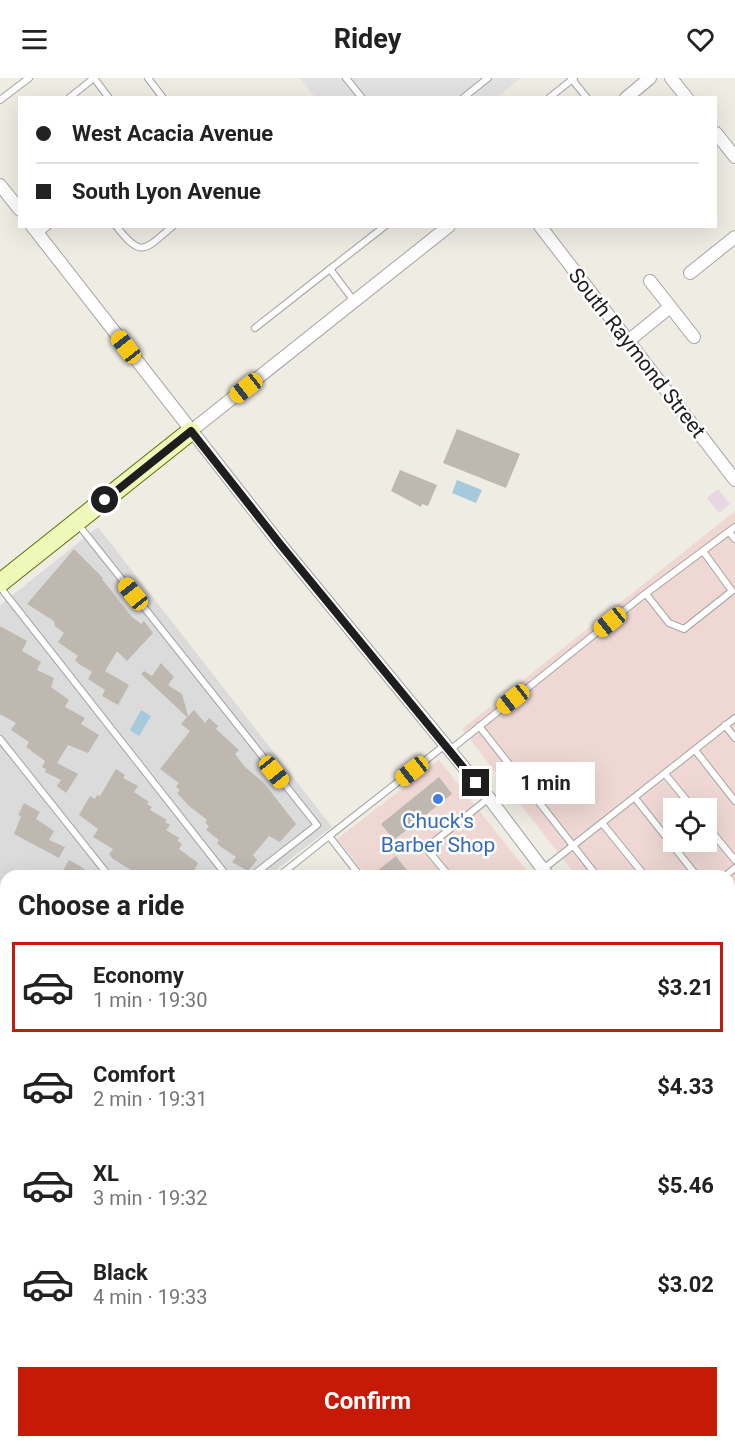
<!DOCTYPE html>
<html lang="en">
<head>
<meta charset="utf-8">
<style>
	body { margin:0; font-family:Roboto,sans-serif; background:#f6f6f6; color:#222; height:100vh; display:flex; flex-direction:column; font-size:22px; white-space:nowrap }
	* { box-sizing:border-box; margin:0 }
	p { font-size:20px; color:#767676 }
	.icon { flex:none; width:33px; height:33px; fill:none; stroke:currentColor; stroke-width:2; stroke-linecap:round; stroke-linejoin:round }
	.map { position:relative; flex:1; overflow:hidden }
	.details { position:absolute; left:0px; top:792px; width:735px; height:578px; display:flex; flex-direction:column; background:#fff; border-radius:18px 18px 0 0; box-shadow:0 6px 24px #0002 }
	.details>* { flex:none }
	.guide { position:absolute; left:18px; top:18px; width:699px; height:132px; border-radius:0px; box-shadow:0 6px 24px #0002; display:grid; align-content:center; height:132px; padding:0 18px; background:#fff }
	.tools { position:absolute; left:663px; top:720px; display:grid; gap:12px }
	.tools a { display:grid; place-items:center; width:54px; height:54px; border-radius:0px; background:#fff; box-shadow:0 6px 24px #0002; font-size:30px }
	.end { position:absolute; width:27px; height:27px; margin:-14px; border:8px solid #1e1e1e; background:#fff; box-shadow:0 0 0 3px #fff }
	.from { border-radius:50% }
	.bubble { position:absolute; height:42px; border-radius:0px; background:#fff; box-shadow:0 6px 24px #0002; font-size:20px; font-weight:700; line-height:42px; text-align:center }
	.car { position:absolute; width:18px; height:36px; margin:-18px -9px; border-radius:8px; box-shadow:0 0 4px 2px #0007; background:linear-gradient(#f5c518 24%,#345 0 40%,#f5c518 0 76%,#345 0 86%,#f5c518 0) }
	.guide b { display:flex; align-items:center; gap:21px; height:57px; font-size:22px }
	.guide b+b { border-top:2px solid #e0e0e0 }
	.guide i { width:15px; height:15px; background:#222 }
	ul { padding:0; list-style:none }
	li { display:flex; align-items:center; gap:18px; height:90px; margin:0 12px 9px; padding:0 6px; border:3px solid transparent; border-radius:0px }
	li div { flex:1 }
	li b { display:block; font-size:22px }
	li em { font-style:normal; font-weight:700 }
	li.active { border-color:#c61906 }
	li>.icon { width:54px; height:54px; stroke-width:1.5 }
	h2 { padding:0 18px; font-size:27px; line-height:72px }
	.button { display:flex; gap:12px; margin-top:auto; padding:12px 18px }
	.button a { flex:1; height:69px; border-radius:0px; background:#c61906; color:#fff; font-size:24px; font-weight:700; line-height:69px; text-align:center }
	header { display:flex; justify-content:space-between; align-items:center; height:78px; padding:0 18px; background:#fff; font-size:27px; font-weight:700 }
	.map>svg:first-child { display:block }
	.residential { fill:#dcdbdb }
	.commercial { fill:#efd8d4; fill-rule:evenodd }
	.industrial { fill:#e8d6e2 }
	.parking { fill:#e2e2e2 }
	.water { fill:#a6cadb }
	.building { fill:#bfb8b1 }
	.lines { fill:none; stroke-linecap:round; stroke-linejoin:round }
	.lane-casing { stroke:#a5a5a5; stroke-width:8 }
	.street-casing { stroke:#a5a5a5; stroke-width:14 }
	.secondary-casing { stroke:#5c7208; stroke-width:20 }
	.primary-casing { stroke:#947304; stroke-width:21 }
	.lane { stroke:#fff; stroke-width:6 }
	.street { stroke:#fff; stroke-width:12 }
	.secondary { stroke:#eef8b9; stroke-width:18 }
	.primary { stroke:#f9db9f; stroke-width:20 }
	.route { stroke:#1e1e1e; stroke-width:8 }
	.shop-dot { fill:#3f7fe0; stroke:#fff; stroke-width:2 }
	.labels { text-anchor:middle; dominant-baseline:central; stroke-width:5; stroke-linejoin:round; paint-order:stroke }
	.street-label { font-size:21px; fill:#1e1e1e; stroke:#fff }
	.shop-label { font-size:21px; fill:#366cbe; stroke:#fff }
</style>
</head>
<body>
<header><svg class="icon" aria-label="menu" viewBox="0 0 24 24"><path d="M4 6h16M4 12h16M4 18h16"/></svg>Ridey<svg class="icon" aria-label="heart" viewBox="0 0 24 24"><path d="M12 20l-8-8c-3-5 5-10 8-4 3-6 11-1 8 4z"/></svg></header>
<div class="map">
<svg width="735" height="1369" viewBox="0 0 735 1369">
	<rect width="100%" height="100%" fill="#efece4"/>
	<path class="residential" d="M98,449l234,300 -64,49h-262v362l-6,4v-637z"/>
	<g class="commercial">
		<path d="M735,433v470l-6,5v-110h-153l-114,-147zM674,730h32v34h-32z"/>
		<path d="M439,682l92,116h-164l-30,-37z"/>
		<path d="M729,1071l6,8v47l-6,4z"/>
	</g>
	<path class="industrial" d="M718,411l12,15 -11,9 -12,-15z"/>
	<path class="parking" d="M300,0h221l-25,20 -181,-1z"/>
	<g class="water">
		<path d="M457,402l25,10 -6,13 -24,-10z"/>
		<path d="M141,632l10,6 -12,20 -9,-6z"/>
	</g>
	<g class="building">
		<path d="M457,351l63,25 -14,34 -63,-25z"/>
		<path d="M400,392l37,15 -9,21 -6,-2 -1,3 -30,-16z"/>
		<path d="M74,471l29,29 -1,1 30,38 9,7 3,-3 9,12 -26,28 -10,-10 -12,20 24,14 -11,20 -16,-9 3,-6 -17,-11 4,-7 -13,-8 -4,-4 3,-4 -20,-14 6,-9 -9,-7 -1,-5 -27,-17z"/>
		<path d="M0,548l27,15 -5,10 19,11 -4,8 17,8 -3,9 18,13 -4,7 20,11 -4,6 18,11 -11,18 -20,-8 -11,18 21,11 -12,19 -9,-7 4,-6 -16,-8 1,-3 -4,-2 3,-6 -19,-14 3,-5 -18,-12 5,-7 -16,-9z"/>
		<path d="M161,585l13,14 -6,8 14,9 6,22 6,-6 11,13 4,-5 9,8 -2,3 23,21 -4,4 10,13 19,16 32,41 -16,18 -11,-6 -16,19 4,5 -9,11 -16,-9 4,-5 -15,-10 -4,-4 2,-3 -13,-10 3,-4 -4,-3 2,-3 -18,-14 -12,-13 3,-3 -4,-3 3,-4 -19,-14 30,-38 -9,-7 6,-7 -46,-43 3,-3 8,5z"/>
		<path d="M116,691l9,6 -2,3 15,8 -4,6 15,10 -2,2 5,3 -2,3 17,10 -2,2 5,3 -4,5 13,8 -1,3 4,3 -3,5 19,14 -7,13h-63l3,-6 -18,-11 -4,-5 4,-5 -20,-12 5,-8 -19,-14 11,-19 5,3 2,-4 3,1z"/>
		<path d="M439,699l13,17 -58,46 -13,-16z"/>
		<path d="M24,725l16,9 -4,7 18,12 -5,9 16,7 -6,11 -45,-24 7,-18 -3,-1z"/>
		<path d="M396,778l15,20h-40z"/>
		<path d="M69,782l11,6 13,10h-25l-6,-4z"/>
	</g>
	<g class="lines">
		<g class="lane-casing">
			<g id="lane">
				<path d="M94,0l15,20"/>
				<path d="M148,0l15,20"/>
				<path d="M346,0l16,20"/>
				<path d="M571,0l16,20"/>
				<path d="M69,20l25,-20"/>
				<path d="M463,20l25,-20"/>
				<path d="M549,20l25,-20"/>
				<path d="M0,22l29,-22"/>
				<path d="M116,148c26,33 28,24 57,0"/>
				<path d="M39,156l9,-8"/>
				<path d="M354,223l-24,-32 55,-43"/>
				<path d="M255,250l75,-59"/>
				<path d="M77,445l240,302 -65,51"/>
				<path d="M729,454l6,7"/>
				<path d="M0,509l227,289"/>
				<path d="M646,516l23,29 15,6 48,-38 -29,-40"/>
				<path d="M725,647l10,13"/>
				<path d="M479,648l118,150"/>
				<path d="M0,661l109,137"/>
				<path d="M450,672l191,-153 94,-70"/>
				<path d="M695,672l40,51"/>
				<path d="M665,696l28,34"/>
				<path d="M635,720l62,78"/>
				<path d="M602,745l43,53"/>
				<path d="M706,747l29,35"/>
				<path d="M542,792l193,-152"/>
				<path d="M279,798l50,-40"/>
				<path d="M360,798l-31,-40 116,-91"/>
				<path d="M449,798l-23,-28 63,-50"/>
				<path d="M725,798l10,-8"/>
				<path d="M0,823l6,7"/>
				<path d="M729,837l6,8"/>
				<path d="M729,880l6,2"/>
				<path d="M729,892l6,-5"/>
				<path d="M729,909l6,-4"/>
				<path d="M0,981l6,8"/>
				<path d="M729,1056l6,-5"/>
				<path d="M0,1116l6,8"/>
				<path d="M0,1145l6,-5"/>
				<path d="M0,1177l6,-5"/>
				<path d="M0,1201l6,7"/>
				<path d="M729,1211l6,-4"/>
				<path d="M291,1364l1,5"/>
				<path d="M331,1364l5,5"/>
				<path d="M123,1367l4,-3"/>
			</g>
		</g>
		<g class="street-casing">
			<g id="street">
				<path d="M671,0l16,20"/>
				<path d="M626,20l24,-20"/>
				<path d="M716,55l19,24"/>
				<path d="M0,107l20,25"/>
				<path d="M32,148l248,318 209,254 59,78"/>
				<path d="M540,148l195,254"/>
				<path d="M690,195l45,-36"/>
				<path d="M650,203l44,56"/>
				<path d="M627,264l43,-35"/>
				<path d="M191,353l258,-205"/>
			</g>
		</g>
		<g class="secondary-casing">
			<g id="secondary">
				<path d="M0,505l191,-152"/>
				<path d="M729,1028l6,8"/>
			</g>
		</g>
		<g class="primary-casing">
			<g id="primary">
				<path d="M729,926l6,-5"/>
				<path d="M729,954l6,-5"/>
				<path d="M168,1369l7,-5"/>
				<path d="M206,1369l7,-5"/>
			</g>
		</g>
		<use href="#lane" class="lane"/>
		<use href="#street" class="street"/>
		<use href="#secondary" class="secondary"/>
		<use href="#primary" class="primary"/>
	</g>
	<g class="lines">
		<path class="route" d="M105,422l86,-69 89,113 196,239"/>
	</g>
	<circle class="shop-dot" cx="438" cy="721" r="6"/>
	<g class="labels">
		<g class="street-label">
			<text transform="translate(637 275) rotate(52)">South Raymond Street</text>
		</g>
		<g class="shop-label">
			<text x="438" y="743">Chuck's<tspan x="438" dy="24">Barber Shop</tspan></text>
		</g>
	</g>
</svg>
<div class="tools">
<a><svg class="icon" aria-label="locate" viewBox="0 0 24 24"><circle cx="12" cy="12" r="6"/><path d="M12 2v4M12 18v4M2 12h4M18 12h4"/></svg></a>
</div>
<i class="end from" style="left:105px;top:422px"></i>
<i class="end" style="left:476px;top:705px"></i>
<div class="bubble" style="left:496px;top:684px;width:99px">1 min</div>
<i class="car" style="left:126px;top:269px;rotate:322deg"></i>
<i class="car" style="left:246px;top:310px;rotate:232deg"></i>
<i class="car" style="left:133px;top:516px;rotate:321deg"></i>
<i class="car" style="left:610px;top:544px;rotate:231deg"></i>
<i class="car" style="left:513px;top:621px;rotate:232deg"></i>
<i class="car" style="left:412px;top:693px;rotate:232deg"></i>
<i class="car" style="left:274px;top:694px;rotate:141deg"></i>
<div class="guide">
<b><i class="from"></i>West Acacia Avenue</b>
<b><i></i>South Lyon Avenue</b>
</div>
<section class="details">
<h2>Choose a ride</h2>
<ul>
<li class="active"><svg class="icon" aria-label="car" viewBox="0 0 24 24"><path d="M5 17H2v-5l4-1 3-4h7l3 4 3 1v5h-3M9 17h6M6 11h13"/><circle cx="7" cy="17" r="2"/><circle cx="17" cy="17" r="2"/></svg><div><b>Economy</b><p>1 min · 19:30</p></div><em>$3.21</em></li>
<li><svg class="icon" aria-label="car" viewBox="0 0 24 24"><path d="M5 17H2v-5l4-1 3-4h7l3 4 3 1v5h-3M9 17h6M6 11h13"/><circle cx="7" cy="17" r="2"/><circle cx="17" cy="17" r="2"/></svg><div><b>Comfort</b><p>2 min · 19:31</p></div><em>$4.33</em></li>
<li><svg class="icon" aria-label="car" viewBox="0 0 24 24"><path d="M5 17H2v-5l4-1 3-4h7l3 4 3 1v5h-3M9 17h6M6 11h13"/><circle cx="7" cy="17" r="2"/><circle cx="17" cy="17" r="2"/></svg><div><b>XL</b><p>3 min · 19:32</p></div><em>$5.46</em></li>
<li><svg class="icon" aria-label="car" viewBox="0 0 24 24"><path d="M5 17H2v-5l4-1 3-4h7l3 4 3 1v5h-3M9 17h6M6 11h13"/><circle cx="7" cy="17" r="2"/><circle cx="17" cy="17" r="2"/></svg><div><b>Black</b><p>4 min · 19:33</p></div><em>$3.02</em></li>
</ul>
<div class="button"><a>Confirm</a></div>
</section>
</div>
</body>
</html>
